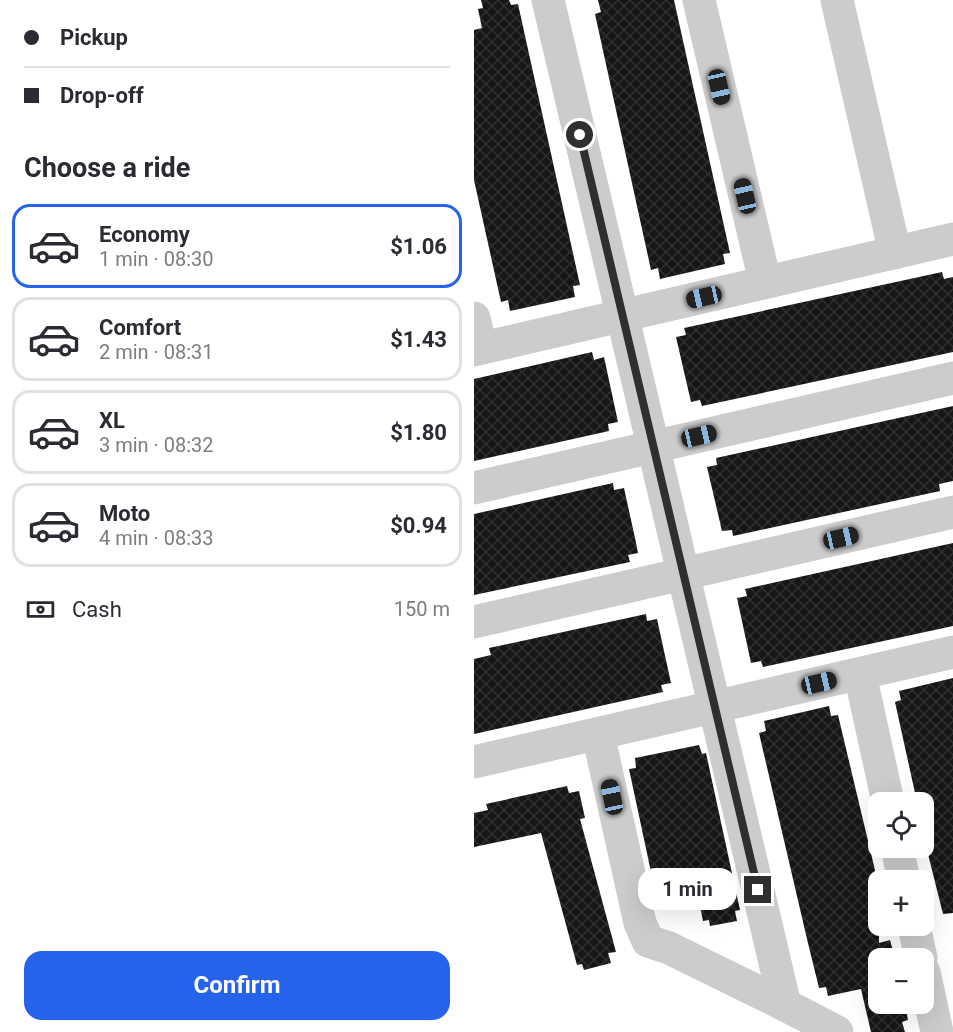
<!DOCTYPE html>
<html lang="en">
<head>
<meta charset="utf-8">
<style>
	body { margin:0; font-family:Roboto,sans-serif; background:#f7f7f7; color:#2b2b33; height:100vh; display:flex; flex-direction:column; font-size:22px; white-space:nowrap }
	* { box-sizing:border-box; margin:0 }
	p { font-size:20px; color:#7c7c81 }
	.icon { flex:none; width:33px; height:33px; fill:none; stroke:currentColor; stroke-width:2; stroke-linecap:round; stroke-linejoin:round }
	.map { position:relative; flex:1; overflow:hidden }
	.sheet { display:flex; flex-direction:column; background:#fff; width:474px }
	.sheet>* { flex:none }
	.guide { display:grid; align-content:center; height:132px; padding:0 24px; background:#fff }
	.buttons { position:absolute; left:394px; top:792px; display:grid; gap:12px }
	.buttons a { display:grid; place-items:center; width:66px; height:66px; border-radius:12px; background:#fff; box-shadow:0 6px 24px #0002; font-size:30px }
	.end { position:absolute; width:27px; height:27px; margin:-14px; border:8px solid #2f2f2f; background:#fff; box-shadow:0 0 0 3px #fff }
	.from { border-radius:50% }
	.bubble { position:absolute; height:42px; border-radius:18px; background:#fff; box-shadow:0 6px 24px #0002; font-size:20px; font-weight:700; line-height:42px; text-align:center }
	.car { position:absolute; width:18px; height:36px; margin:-18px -9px; border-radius:8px; box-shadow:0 0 4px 2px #0007; background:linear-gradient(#222 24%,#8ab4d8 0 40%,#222 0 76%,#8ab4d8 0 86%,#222 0) }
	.guide b { display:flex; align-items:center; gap:21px; height:57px; font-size:22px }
	.guide b+b { border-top:2px solid #e1e1e2 }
	.guide i { width:15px; height:15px; background:#2b2b33 }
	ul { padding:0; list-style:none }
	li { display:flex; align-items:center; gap:18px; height:84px; margin:0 12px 9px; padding:0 12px; border:3px solid #e1e1e2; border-radius:18px }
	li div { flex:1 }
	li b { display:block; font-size:22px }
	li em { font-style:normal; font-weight:700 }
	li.current { border-color:#2563eb }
	li>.icon { width:54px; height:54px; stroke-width:1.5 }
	h2 { padding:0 24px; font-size:27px; line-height:72px }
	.pay { display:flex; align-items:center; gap:15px; height:66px; padding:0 24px; font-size:22px }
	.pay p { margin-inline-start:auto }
	.primary-button { display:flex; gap:12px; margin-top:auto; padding:12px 24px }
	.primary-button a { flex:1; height:69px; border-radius:18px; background:#2563eb; color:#fff; font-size:24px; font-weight:700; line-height:69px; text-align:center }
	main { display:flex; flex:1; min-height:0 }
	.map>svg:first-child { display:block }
	.building { fill:url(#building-cross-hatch) }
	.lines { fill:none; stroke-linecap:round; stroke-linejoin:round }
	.minor { stroke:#ccc; stroke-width:33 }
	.route { stroke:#2f2f2f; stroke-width:8 }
</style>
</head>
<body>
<main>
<section class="sheet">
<div class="guide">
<b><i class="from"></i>Pickup</b>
<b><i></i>Drop-off</b>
</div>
<h2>Choose a ride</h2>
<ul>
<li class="current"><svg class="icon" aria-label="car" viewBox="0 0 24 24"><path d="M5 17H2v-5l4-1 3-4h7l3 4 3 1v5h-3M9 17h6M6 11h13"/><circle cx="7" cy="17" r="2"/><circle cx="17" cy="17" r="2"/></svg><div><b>Economy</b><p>1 min · 08:30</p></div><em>$1.06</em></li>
<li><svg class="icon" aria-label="car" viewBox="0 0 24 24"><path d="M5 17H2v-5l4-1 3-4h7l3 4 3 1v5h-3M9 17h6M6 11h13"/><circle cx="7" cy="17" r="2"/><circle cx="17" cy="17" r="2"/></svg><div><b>Comfort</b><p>2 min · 08:31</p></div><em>$1.43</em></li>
<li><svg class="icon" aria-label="car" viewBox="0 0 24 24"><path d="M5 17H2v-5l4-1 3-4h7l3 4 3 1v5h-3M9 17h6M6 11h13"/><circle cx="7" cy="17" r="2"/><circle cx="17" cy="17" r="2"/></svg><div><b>XL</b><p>3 min · 08:32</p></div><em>$1.80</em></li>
<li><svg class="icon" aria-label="car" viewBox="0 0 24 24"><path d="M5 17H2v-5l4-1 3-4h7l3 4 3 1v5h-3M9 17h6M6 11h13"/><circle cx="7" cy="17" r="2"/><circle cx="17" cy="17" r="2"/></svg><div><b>Moto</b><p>4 min · 08:33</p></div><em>$0.94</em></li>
</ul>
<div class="pay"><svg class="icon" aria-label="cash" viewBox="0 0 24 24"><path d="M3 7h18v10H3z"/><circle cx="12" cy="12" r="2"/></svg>Cash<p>150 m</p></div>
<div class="primary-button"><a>Confirm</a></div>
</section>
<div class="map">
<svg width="479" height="1032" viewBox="0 0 479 1032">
	<defs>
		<pattern id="building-cross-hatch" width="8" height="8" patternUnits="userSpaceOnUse" patternTransform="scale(1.5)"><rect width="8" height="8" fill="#161616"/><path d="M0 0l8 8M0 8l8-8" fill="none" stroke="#303030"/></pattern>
	</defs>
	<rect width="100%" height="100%" fill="#fff"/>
	<g class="building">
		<path d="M7,0h28l2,5 7,-1 62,281 -7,1 2,11 -65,14 -2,-11 -7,2 -27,-122v-150l8,-2 -4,-19 5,-1z"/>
		<path d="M124,0h76l56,253 -7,1 2,10 -65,15 -2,-11 -7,2 -56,-256 6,-2z"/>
		<path d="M468,272l2,7 9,-2v75l-251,54 -2,-6 -9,2 -15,-65 10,-2 -2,-7z"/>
		<path d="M118,352l2,8 10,-3 14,65 -10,2 1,7 -135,30v-82z"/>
		<path d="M479,406v75l-14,3 1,7 -207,45 -1,-6 -10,1 -15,-64 10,-2 -1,-7z"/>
		<path d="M139,483l1,7 10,-2 11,50 3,15 -10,2 2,7 -156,33v-81z"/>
		<path d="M479,543v83l-190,41 -2,-6 -10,2 -14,-65 10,-2 -2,-7z"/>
		<path d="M172,614l1,7 10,-2 14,64 -10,2 2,7 -189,42v-75l17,-4 -2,-7z"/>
		<path d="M479,678v235l-10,1 -19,-76v-36h-7l-22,-100 6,-2 -2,-9z"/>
		<path d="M355,706l2,10 7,-1 41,172v56l11,-3 5,18h-16v46h26l3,16 -6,2 3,10h-34l-10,-43 -33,7 -2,-9 -7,1 -12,-49 -48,-206 7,-2 -2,-10z"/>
		<path d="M225,745l3,9 4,-1 34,157 -5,1 2,10 -27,5 -1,-6 -6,1 -4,-20 -33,7 -2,-10 -7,2 -28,-131 7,-1 -1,-10z"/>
		<path d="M93,786l2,7 10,-2 6,27 -5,1 36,133 -8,1 3,10 -27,7 -2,-6 -5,1 -36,-132 -67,14v-34l14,-3 -2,-6z"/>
	</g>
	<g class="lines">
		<g class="minor">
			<path d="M74,0l237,1005"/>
			<path d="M225,0l66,282"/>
			<path d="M363,0l58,253"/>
			<path d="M0,318l7,30"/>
			<path d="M0,350l479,-111"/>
			<path d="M0,488l479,-110"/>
			<path d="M0,622l479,-110"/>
			<path d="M386,674l28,128"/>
			<path d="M124,734l42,189 8,18 21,7 116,57 52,27"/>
			<path d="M0,762l479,-110"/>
			<path d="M423,848l7,32"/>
			<path d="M440,926l7,32"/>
			<path d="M450,972l13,60"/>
		</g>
	</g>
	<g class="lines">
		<path class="route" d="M106,135l178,755"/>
	</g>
</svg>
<div class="buttons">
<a><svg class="icon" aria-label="locate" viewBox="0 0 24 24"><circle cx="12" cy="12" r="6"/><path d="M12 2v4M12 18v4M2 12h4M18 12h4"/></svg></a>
<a>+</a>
<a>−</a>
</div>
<i class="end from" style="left:106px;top:135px"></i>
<i class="end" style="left:284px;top:890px"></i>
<div class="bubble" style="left:164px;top:868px;width:99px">1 min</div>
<i class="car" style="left:245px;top:87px;rotate:167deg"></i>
<i class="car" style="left:271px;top:196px;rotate:347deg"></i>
<i class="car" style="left:230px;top:297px;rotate:257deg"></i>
<i class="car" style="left:225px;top:436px;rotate:77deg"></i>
<i class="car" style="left:367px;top:538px;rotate:77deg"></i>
<i class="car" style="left:345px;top:683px;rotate:77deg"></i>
<i class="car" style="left:138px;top:797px;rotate:348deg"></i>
</div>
</main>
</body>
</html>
